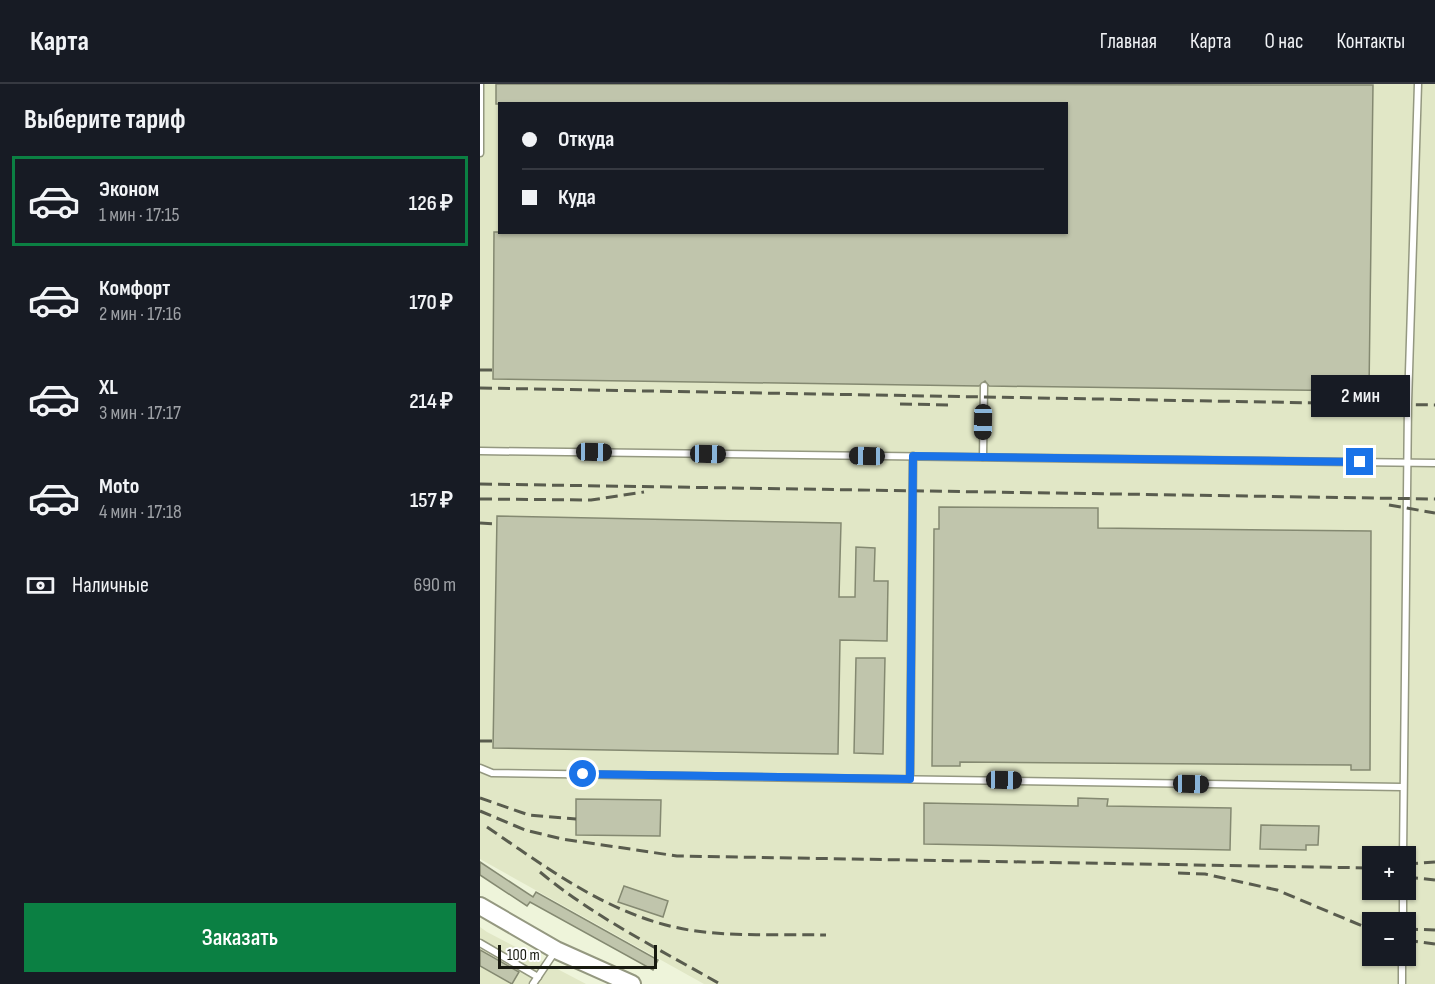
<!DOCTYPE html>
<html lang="ru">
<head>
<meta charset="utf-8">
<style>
	body { margin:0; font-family:"Sofia Sans Condensed",sans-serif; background:#20242c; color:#f1f3f6; height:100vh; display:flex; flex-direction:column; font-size:22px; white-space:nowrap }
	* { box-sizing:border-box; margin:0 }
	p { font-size:20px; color:#9ea1a6 }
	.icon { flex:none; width:33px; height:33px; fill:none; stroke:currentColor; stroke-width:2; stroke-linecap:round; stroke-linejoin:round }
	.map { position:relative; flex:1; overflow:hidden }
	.details { display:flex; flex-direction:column; background:#171b24; width:480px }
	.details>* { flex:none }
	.top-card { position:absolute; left:18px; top:18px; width:570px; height:132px; border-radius:0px; box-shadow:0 2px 4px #0004; display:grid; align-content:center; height:132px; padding:0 24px; background:#171b24 }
	.fabs { position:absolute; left:882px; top:762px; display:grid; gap:12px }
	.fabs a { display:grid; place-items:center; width:54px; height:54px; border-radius:0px; background:#171b24; box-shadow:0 2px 4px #0004; font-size:30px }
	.scale { position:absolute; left:18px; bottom:15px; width:159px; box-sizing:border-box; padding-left:6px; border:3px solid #181a10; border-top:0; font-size:16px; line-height:21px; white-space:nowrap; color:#181a10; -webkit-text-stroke:4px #fff; paint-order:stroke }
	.end { position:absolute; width:27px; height:27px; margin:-14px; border:8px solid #1a73e8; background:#fff; box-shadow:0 0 0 3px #fff }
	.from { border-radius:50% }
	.bubble { position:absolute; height:42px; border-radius:0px; background:#171b24; box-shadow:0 2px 4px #0004; font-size:20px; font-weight:600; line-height:42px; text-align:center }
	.car { position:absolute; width:18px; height:36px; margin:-18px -9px; border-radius:8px; box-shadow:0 0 4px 2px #0007; background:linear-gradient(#222 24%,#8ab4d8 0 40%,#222 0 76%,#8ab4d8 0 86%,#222 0) }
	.top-card b { display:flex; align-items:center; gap:21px; height:57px; font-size:22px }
	.top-card b+b { border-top:2px solid #363941 }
	.top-card i { width:15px; height:15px; background:#f1f3f6 }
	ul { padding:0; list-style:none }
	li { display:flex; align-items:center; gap:18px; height:90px; margin:0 12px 9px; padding:0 12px; border:3px solid transparent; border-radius:0px }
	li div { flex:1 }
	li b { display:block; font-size:22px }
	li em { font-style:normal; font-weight:600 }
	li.selected { border-color:#0b8043 }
	li>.icon { width:54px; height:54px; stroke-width:1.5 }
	h2 { padding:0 24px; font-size:27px; line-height:72px }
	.pay { display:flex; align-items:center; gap:15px; height:66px; padding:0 24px; font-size:22px }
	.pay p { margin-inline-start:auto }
	.button { display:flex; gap:12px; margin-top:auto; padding:12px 24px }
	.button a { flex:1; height:69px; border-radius:0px; background:#0b8043; color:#fff; font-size:24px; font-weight:600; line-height:69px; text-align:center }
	header { display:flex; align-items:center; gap:36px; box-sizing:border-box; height:84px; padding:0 30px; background:#171b24; border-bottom:2px solid #363941 }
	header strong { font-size:28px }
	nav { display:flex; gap:33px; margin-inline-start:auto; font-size:21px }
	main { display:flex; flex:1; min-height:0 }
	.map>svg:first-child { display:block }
	.built { fill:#e1e7c6; fill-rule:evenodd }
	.building { fill:#c0c5ac; stroke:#848971; stroke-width:1.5 }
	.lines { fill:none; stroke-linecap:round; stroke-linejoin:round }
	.lane-casing { stroke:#949880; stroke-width:9 }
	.secondary-casing { stroke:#949880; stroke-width:20 }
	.lane { stroke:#fff; stroke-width:6 }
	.secondary { stroke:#fff; stroke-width:16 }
	.rail { stroke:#595c4e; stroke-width:3; stroke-dasharray:12 6; stroke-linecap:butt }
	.route { stroke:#1a73e8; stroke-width:8 }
</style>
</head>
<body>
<header>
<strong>Карта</strong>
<nav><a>Главная</a><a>Карта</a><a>О нас</a><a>Контакты</a></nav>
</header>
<main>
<section class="details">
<h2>Выберите тариф</h2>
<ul>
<li class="selected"><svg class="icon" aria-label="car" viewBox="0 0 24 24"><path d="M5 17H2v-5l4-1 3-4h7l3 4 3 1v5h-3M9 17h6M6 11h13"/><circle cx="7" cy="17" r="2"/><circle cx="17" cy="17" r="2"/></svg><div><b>Эконом</b><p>1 мин · 17:15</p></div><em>126 ₽</em></li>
<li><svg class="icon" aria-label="car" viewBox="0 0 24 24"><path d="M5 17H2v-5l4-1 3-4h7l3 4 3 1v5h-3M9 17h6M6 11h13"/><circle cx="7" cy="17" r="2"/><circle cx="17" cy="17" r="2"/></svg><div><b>Комфорт</b><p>2 мин · 17:16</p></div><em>170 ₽</em></li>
<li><svg class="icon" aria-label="car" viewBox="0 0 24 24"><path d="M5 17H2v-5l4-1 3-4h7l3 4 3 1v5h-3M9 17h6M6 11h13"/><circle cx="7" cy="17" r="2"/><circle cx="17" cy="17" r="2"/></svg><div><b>XL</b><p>3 мин · 17:17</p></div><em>214 ₽</em></li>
<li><svg class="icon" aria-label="car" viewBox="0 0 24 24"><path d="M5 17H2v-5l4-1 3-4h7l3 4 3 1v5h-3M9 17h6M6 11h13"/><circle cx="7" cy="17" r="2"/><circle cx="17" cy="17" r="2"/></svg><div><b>Moto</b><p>4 мин · 17:18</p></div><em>157 ₽</em></li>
</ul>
<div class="pay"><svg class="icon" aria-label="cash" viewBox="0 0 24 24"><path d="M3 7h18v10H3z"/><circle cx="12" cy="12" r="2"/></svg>Наличные<p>690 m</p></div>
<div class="button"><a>Заказать</a></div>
</section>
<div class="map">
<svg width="955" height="900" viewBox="0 0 955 900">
	<rect width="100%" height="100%" fill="#eef4da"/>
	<g class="built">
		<path d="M0,0h955v900h-731l-224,-125zM20,20h566v128h-566zM892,772h34v34h-34zM892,838h34v34h-34z"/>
		<path d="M0,843l7,5 99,52h-106z"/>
	</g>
	<g class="building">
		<path d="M16,0l877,1 -4,306 -380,-5 -4,-5 -6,5 -486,-7 1,-147h572v-128h-570z"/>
		<path d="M459,423l159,1v20l273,3 -1,239h-19v-5l-391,-3v4h-28l2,-237h5z"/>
		<path d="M17,432l344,7 -2,74h16l1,-50 19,1 -1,33h14l-1,60 -47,-1 -2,114 -345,-6z"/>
		<path d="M376,574h29l-2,96 -29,-1z"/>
		<path d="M598,714l30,1 -1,7 124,2 -1,42 -306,-6v-41l154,3z"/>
		<path d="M96,715l85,1 -1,36 -84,-1z"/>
		<path d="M781,741l58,1 -1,19h-12v5l-46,-1z"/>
		<path d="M0,778l53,35 3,-5 122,68 -5,10 -123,-68 -3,4 -47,-31z"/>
		<path d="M144,802l44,15 -5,16 -45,-15z"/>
		<path d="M0,866l39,22 -7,12 -32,-18z"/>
	</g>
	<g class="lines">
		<g class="lane-casing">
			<g id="lane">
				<path d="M0,69v-69"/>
				<path d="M0,367l955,12"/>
				<path d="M503,373l1,-71"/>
				<path d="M0,684l12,5 910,14"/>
				<path d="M430,695l3,-323"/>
				<path d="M923,772l5,-452 10,-320"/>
				<path d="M923,838v-32"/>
				<path d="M0,859l58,34"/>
				<path d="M53,900l23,-34"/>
				<path d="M922,900v-28"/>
			</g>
		</g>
		<g class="secondary-casing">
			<path id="secondary" d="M0,822l76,44 76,34"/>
		</g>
		<use href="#lane" class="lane"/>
		<use href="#secondary" class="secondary"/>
		<g class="rail">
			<path d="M0,286h13"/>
			<path d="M0,304l955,17"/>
			<path d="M420,320l54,1"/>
			<path d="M0,400l955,15"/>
			<path d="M0,415l111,1 53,-8"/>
			<path d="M909,421l46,8"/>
			<path d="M0,439l17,1"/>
			<path d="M0,657h13"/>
			<path d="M0,714l49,17 47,4"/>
			<path d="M0,727l45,19 37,9 115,17 695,12"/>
			<path d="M7,743c63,43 125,90 202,103 45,7 92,4 137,5"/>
			<path d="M926,780l29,-2"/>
			<path d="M60,788c54,45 119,77 180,112"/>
			<path d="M698,789l27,1 72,16 95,40"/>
			<path d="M926,793l29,3"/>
			<path d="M926,845l29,1"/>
			<path d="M926,856l29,4"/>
		</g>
	</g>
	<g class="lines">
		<path class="route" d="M103,690l327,5 3,-323 447,6"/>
	</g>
</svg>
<div class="fabs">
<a>+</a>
<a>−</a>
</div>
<div class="scale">100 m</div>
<i class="end from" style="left:103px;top:690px"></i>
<i class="end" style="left:880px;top:378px"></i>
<div class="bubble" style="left:831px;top:291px;width:99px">2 мин</div>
<i class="car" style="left:503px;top:338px;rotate:181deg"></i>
<i class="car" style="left:114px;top:368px;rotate:91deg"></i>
<i class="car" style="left:228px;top:370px;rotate:91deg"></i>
<i class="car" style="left:387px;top:372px;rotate:271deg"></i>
<i class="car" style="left:524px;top:696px;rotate:91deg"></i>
<i class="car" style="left:711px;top:700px;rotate:91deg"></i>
<div class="top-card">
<b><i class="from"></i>Откуда</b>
<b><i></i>Куда</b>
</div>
</div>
</main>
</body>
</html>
